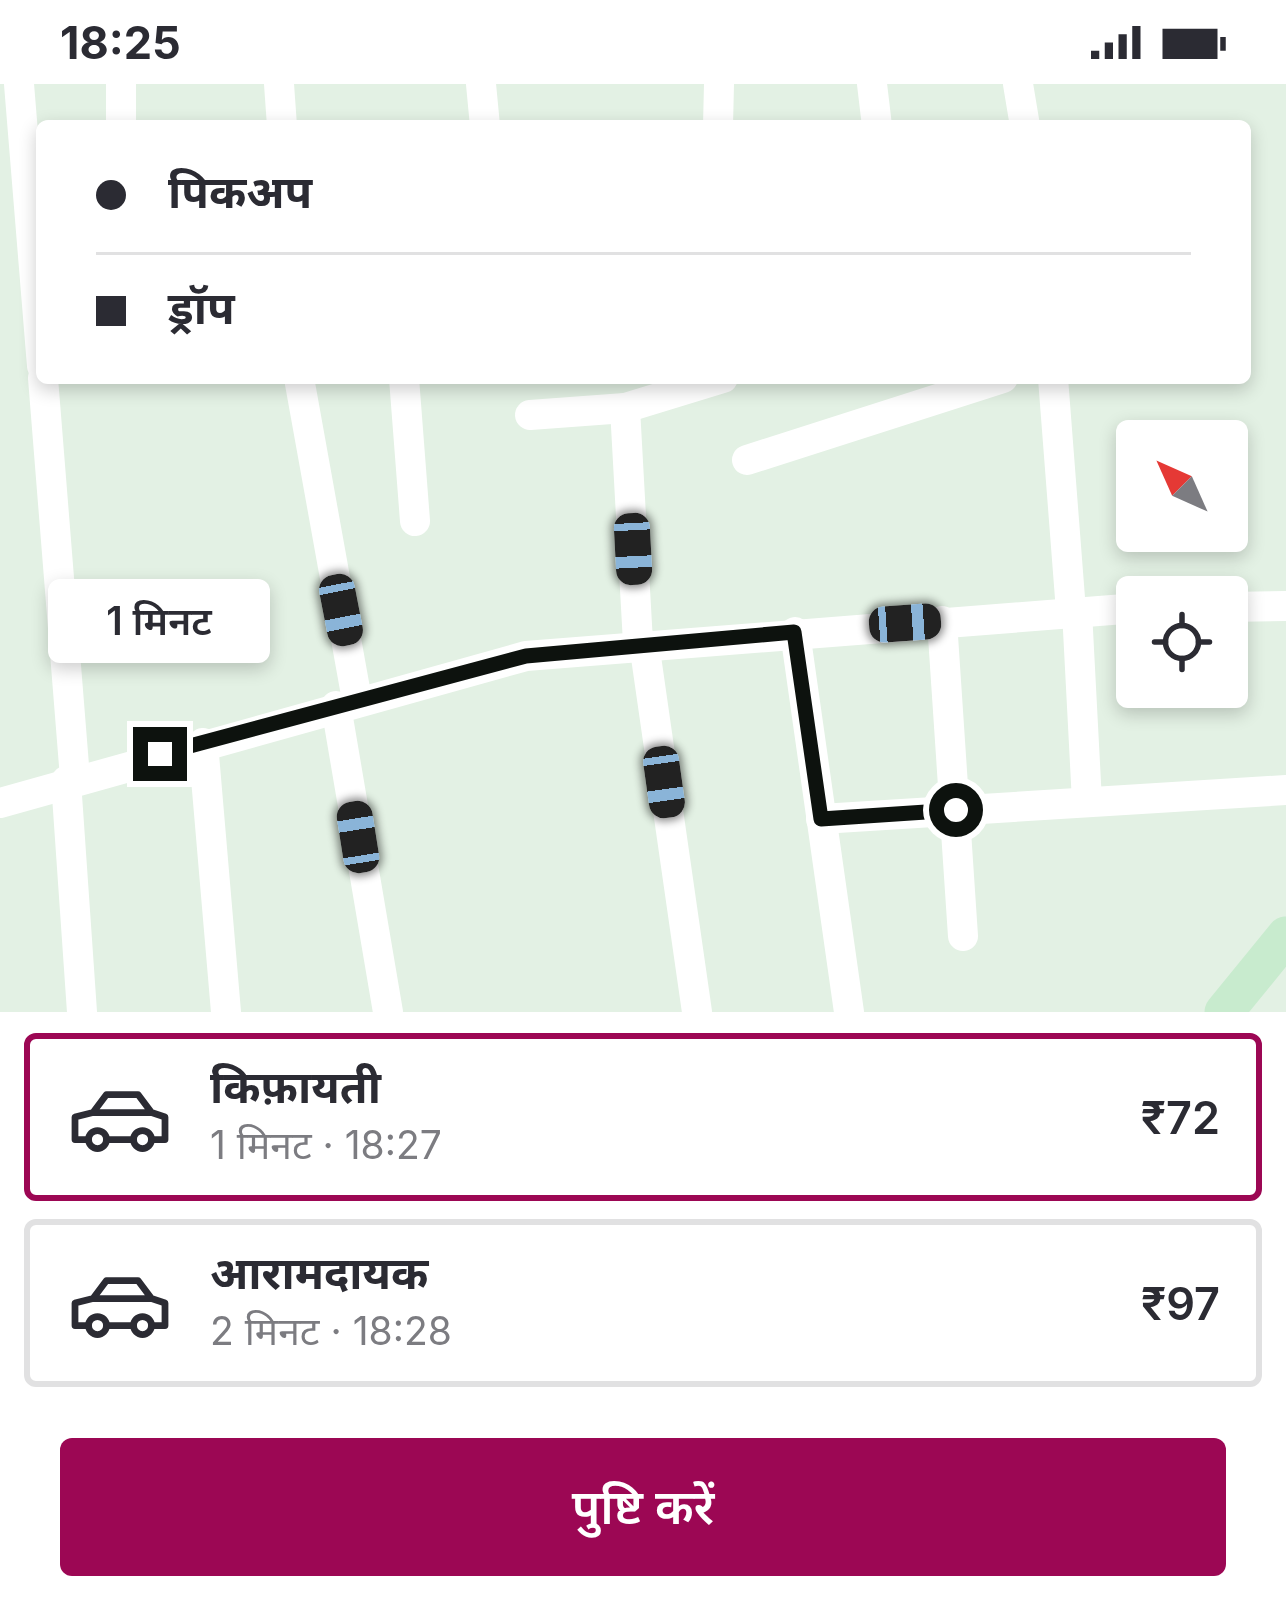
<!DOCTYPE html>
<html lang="hi">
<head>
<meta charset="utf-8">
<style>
	body { margin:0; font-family:Inter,"Noto Sans Devanagari",sans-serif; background:#f2f2f3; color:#2b2b33; height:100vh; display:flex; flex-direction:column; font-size:45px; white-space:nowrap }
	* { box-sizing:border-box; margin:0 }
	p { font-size:39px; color:#7c7c81 }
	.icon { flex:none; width:66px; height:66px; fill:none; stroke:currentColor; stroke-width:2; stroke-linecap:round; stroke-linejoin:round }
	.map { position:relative; height:928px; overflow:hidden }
	.details { display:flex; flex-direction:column; background:#fff; flex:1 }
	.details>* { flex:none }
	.guide { position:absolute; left:36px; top:36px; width:1215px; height:264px; border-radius:12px; box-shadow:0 6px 18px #0003; display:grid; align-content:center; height:264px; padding:0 60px; background:#fff }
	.needle { width:78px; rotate:315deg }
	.controls { position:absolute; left:1116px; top:336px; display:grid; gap:24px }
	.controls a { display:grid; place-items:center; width:132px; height:132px; border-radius:12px; background:#fff; box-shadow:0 6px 18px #0003; font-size:60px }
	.end { position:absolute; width:54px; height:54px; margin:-27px; border:15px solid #0d120e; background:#fff; box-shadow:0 0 0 6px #fff }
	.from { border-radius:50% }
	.bubble { position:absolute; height:84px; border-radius:12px; background:#fff; box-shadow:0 6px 18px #0003; font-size:39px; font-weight:600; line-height:84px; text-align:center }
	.car { position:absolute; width:36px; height:72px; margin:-36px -18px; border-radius:15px; box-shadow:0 0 9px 3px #0007; background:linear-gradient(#222 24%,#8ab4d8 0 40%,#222 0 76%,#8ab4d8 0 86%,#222 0) }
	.guide b { display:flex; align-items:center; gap:42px; height:114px; font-size:45px }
	.guide b+b { border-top:3px solid #e1e1e2 }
	.guide i { width:30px; height:30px; background:#2b2b33 }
	ul { padding:21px 0 0; list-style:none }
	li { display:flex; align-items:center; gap:36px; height:168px; margin:0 24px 18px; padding:0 36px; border:6px solid #e1e1e2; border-radius:12px }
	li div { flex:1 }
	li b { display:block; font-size:45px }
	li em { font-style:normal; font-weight:600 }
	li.active { border-color:#9c0754 }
	li>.icon { width:108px; height:108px; stroke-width:1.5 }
	.button { display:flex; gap:24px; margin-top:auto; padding:24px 60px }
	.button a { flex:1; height:138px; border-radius:12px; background:#9c0754; color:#fff; font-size:48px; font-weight:600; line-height:138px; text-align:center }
	.status { display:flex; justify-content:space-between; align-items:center; height:84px; padding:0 60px; background:#fff; direction:ltr }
	.status svg { height:33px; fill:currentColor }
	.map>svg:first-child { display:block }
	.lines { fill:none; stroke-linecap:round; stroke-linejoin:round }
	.minor { stroke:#fff; stroke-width:30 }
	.major { stroke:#c8ebce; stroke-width:39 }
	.route { stroke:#0d120e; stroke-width:15 }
</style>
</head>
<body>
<div class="status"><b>18:25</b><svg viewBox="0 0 49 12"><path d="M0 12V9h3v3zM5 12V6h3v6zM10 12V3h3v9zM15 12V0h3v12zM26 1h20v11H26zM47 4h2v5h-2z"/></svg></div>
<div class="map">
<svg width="1286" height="928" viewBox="0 0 1286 928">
	<rect width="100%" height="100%" fill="#e3f1e4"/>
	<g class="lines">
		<g class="minor">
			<path d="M19,0l23,282"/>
			<path d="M279,0l3,42"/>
			<path d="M481,0l4,42"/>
			<path d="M872,0l5,42"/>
			<path d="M1018,0l7,42"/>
			<path d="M121,42v-42"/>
			<path d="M718,42l1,-42"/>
			<path d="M43,294l32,400"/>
			<path d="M299,294l58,322"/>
			<path d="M404,294l11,143"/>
			<path d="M1053,294l18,233"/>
			<path d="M625,324l13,235"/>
			<path d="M530,331l95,-7 98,-30"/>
			<path d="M747,376l256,-82"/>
			<path d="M1227,523l59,-1"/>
			<path d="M1077,527l10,191"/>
			<path d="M942,537l21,315"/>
			<path d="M795,548l54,380"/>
			<path d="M644,559l53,369"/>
			<path d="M336,622l52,306"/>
			<path d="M203,659l23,269"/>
			<path d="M66,697l16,231"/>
			<path d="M0,719l526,-147 611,-48"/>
			<path d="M821,735l465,-29"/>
		</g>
		<path class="major" d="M1224,928l62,-76"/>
	</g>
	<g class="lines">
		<path class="route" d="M160,670l366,-98 268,-24 27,187 135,-9"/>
	</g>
</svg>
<div class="controls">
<a><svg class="needle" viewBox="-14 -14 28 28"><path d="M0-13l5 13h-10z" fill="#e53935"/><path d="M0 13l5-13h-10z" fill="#7c7c81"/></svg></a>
<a><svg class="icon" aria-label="locate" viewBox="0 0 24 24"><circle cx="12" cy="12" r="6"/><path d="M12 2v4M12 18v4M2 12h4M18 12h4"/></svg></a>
</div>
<i class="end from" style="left:956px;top:726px"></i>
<i class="end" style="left:160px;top:670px"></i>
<div class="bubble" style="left:48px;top:495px;width:222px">1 मिनट</div>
<i class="car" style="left:633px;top:465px;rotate:177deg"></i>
<i class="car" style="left:341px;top:526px;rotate:169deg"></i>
<i class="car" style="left:905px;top:539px;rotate:86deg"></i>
<i class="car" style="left:664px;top:698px;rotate:172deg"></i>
<i class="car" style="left:358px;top:753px;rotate:351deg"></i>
<div class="guide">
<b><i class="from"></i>पिकअप</b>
<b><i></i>ड्रॉप</b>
</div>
</div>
<section class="details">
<ul>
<li class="active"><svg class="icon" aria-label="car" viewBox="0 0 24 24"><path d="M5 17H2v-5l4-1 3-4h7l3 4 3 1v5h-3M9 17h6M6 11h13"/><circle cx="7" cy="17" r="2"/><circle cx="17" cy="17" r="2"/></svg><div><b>किफ़ायती</b><p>1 मिनट · 18:27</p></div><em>₹72</em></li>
<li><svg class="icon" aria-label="car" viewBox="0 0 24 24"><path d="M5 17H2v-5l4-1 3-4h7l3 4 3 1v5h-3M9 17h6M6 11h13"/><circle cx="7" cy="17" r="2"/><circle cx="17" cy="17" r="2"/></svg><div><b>आरामदायक</b><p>2 मिनट · 18:28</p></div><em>₹97</em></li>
</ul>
<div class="button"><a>पुष्टि करें</a></div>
</section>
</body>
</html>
